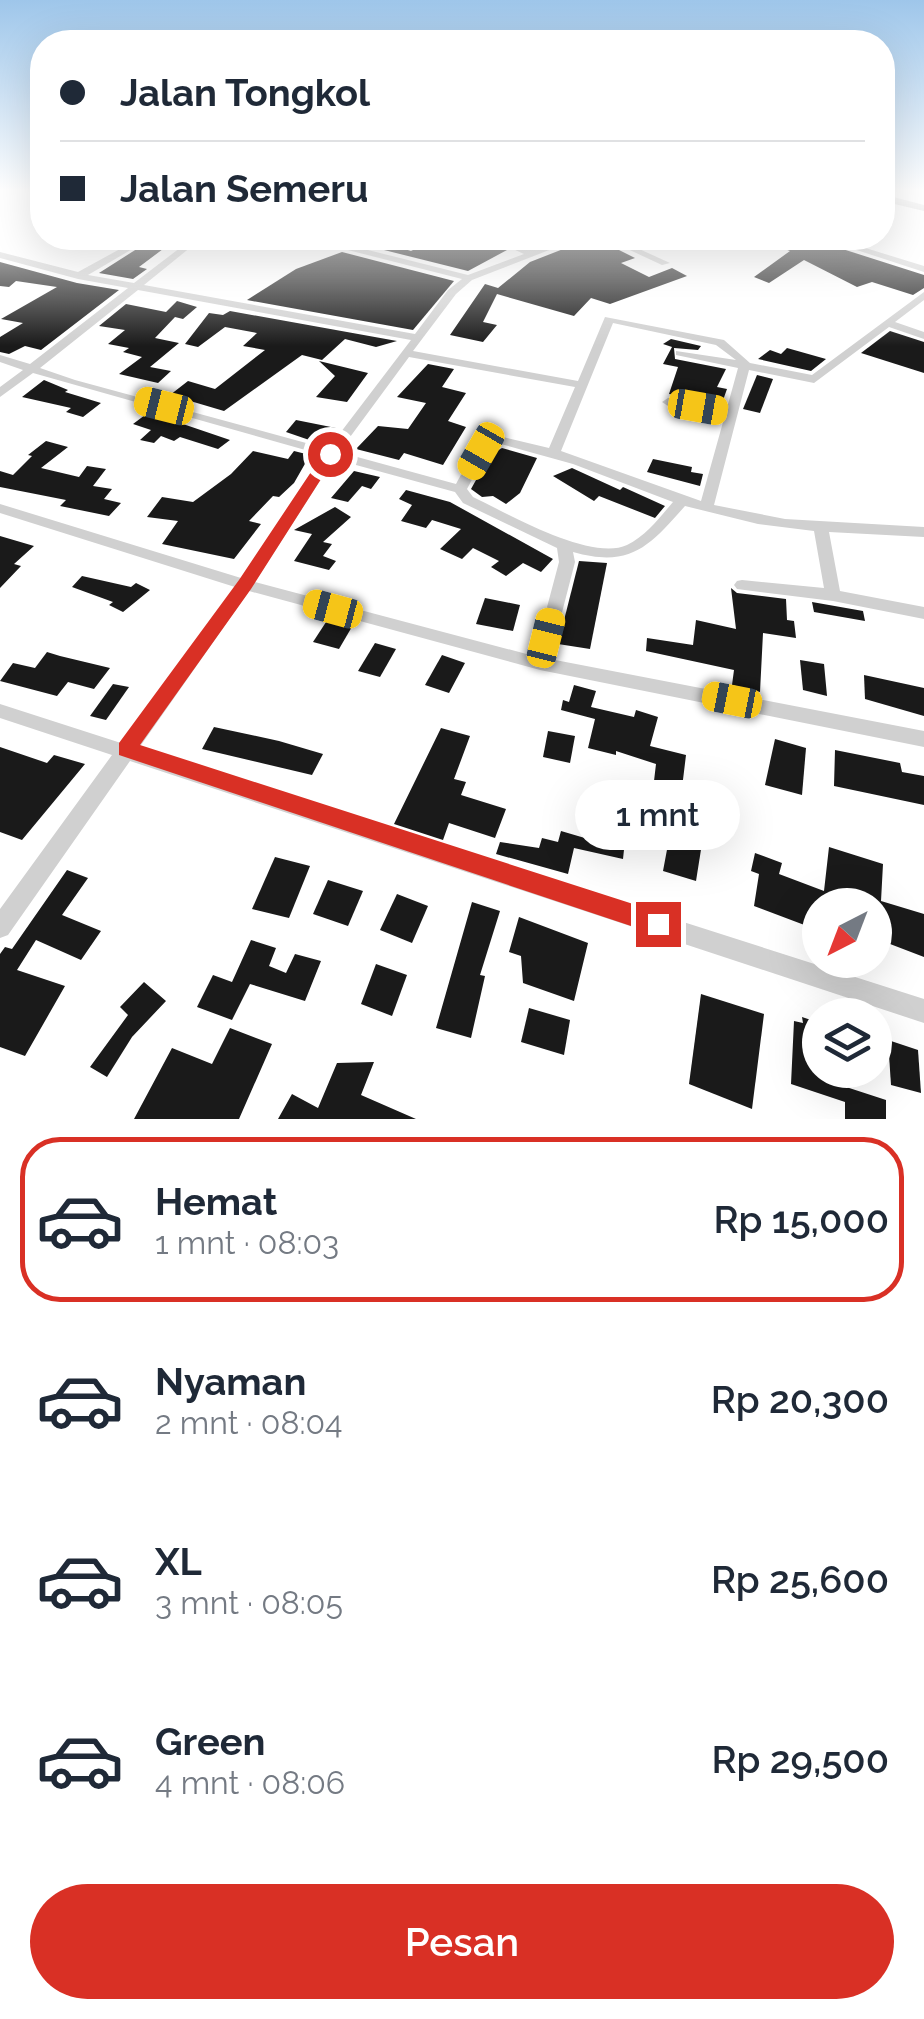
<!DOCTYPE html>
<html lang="id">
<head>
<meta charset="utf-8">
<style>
	body { margin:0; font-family:Raleway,sans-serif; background:#f6f6f7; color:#1f2937; height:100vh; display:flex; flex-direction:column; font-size:38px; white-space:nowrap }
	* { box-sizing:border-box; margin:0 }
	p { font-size:32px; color:#747a83 }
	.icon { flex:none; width:55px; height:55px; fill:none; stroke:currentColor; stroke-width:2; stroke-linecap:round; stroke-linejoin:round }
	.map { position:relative; height:1119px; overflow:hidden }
	.sheet { display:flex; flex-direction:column; background:#fff; flex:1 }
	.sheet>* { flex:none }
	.hud { position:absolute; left:30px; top:30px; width:865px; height:220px; border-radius:40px; box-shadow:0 10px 40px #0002; display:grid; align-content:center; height:220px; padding:0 30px; background:#fff }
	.needle { width:65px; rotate:222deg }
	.tools { position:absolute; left:802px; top:888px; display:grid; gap:20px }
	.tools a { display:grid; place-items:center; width:90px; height:90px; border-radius:50%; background:#fff; box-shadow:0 10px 40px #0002; font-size:50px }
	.end { position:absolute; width:45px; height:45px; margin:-22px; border:12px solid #d93025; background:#fff; box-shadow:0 0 0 5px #fff }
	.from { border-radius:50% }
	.bubble { position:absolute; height:70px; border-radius:35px; background:#fff; box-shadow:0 10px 40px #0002; font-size:32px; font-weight:600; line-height:70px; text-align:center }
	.car { position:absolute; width:30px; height:60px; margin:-30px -15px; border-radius:12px; box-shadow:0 0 8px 2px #0007; background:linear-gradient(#f5c518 24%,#345 0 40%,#f5c518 0 76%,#345 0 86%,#f5c518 0) }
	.hud b { display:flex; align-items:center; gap:35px; height:95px; font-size:38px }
	.hud b+b { border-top:2px solid #e0e1e3 }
	.hud i { width:25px; height:25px; background:#1f2937 }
	ul { padding:18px 0 0; list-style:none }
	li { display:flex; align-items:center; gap:30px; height:165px; margin:0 20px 15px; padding:0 10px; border:5px solid transparent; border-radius:40px }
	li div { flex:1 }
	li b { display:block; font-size:38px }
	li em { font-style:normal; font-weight:600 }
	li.selected { border-color:#d93025 }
	li>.icon { width:90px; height:90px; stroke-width:1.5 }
	.button { display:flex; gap:20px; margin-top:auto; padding:20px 30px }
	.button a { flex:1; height:115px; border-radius:60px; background:#d93025; color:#fff; font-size:40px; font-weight:600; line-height:115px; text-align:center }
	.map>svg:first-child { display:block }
	.building { fill:#1a1a1a }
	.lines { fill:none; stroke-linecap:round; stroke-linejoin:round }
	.minor { fill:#d0d0d0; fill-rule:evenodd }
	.major { fill:#ababab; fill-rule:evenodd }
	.route { fill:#d93025 }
</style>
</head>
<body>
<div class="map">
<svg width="924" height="1119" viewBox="0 0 924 1119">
	<rect width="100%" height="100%" fill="#fff"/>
	<g class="building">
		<path d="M154,238h19l-16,10 6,1 -24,18 8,2 -14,10 -34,-6z"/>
		<path d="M369,238l42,13 18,-9 12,5 30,-9 36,12 -39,21 -108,-27z"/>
		<path d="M580,238l19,2 36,18 -14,5 28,14 23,-9 15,8 -77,28 -19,-6 -17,18 -77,-22 -14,28 14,3 -14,17 -33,-7 35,-51 13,4 32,-26 46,-18z"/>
		<path d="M784,238l41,10 5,-3 94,30v13l-11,7 -41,-13 -15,5 -53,-27 -35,23 -15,-6 36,-26 -19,-7z"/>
		<path d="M342,252l112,29 -41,49 -166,-30 49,-31z"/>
		<path d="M0,262l77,21 42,7 -78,60 -16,-4 -16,8 -9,-2v-15l23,-14 -22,-4 56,-32 -41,-6 -7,6 -9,-1z"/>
		<path d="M177,301l20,6 -14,12 -8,-2 -20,21 24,5 -29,24 21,4 -13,12 -39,-9 23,-17 -19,-5 6,-4 -21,-4 17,-14 -26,-4 27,-22 40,8z"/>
		<path d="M230,311l167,30 -21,6 -31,-8 -23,21 -20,-5 -78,56 -54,-16 18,-14 27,8 50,-39 -22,-4 14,-13 -32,-6 -27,20 -13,-3 24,-31 14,2z"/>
		<path d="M890,331l34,11v31l-63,-20z"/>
		<path d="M671,339l30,7 -3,4 -24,-2 1,11 51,10 -9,18 10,2 -5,14 -53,-9 9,-27 -15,-3 9,-17 -9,-3z"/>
		<path d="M787,348l39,11 -15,12 -53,-12 12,-9 11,4z"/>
		<path d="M319,361l49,12 -21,29 -31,-5 19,-21z"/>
		<path d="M428,364l26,5 -12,18 24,6 -18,28 18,6 -23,38 -39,-12 -5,7 -43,-11 22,-23 30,3 18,-26 -29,-6z"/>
		<path d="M757,375l16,4 -13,34 -17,-4z"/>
		<path d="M44,380l24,10 -3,2 36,11 -18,14 -17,-5 5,-4 -49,-11z"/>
		<path d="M145,415l35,8 50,17 -12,9 -38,-12 -6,4 -13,-5 -7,7 -14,-3 11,-10 -18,-6z"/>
		<path d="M296,420l40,8 -10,13 -8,2 -32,-11z"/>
		<path d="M46,441l22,6 -27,21 38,9 8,-11 19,3 -13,17 19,3 -8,10 17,4 -12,13 -49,-10 6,-6 -66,-13v-16l13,4 19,-19 -4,-1z"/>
		<path d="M502,448l35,10 -17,35 -14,11 -13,-8 -11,1 -11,-8 19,-34z"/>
		<path d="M253,451l35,8 6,-8 16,4 -16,28 -15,14 -6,-1 -24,25 12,3 -27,35 -72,-15 16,-23 -31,-4 15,-20 31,5 38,-28z"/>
		<path d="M653,459l39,8 -1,5 12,2 -3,12 -53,-14z"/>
		<path d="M572,468l48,22 3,-3 42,19 -10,12 -56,-22 -5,5 -41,-25z"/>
		<path d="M354,471l26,6 -9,12 -9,-3 -14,16 -17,-4z"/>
		<path d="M406,490l44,12 103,57 -12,13 -18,-9 -17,13 -15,-9 8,-6 -26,-13 -11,11 -22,-10 21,-20 -29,-9 -6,8 -25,-7 11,-16 -13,-6z"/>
		<path d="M335,507l16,10 -28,25 9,2 -9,12 13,5 -7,9 -35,-9 18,-27 -18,-4z"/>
		<path d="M0,536l34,10 -20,18 7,2 -21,22z"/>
		<path d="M579,561l28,2 -17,86 -32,-5z"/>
		<path d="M82,576l49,11 5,-4 14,7 -27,22 -14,-7 4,-3 -41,-15z"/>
		<path d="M731,588l6,5 49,6 1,21 7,1 2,17 -33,-5 -3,59 -28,-7 2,-15 -88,-19 1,-13 46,7 3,-25 40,9z"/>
		<path d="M485,598l35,7 -7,26 -37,-7z"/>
		<path d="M812,602l51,9 2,10 -51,-9z"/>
		<path d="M328,619l25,6 -14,24 -26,-7z"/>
		<path d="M375,643l21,6 -16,28 -22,-6z"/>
		<path d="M47,652l13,4 50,12 -16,21 -26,-7 -11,14 -57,-15 13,-18 22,5z"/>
		<path d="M442,655l23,8 -16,30 -24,-8z"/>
		<path d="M800,660l24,4 3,32 -24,-6z"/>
		<path d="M864,675l60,13v28l-59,-17z"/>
		<path d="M113,684l16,3 -23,33 -16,-4z"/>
		<path d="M574,685l22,6 -5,16 43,10 2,-7 22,7 -8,29 36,9 -4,33 -28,-7 2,-17 -40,-13v4l-28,-7 7,-29 -34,-9 2,-10 6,2z"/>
		<path d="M214,727l65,14 44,13 -11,21 -110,-26z"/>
		<path d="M441,728l29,8 -16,43 12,3 -5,13 45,14 -11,29 -46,-15 -6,17 -49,-16z"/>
		<path d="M548,731l27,5 -5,27 -27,-6z"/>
		<path d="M775,739l31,9 -4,47 -37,-10z"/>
		<path d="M0,747l47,16 7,-8 31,9 -63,76 -22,-8z"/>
		<path d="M835,750l65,13 2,9 22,4v29l-90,-19z"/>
		<path d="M601,797l28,6 -6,56 -49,-11 -6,26 -72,-20 4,-12 39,6 3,-10 16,4 3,-11 34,10z"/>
		<path d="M671,828l32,9 -7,44 -33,-10z"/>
		<path d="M829,847l54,17 -2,37 43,13v43l-47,-18 3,-34h-62l-3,24 -61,-23 5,-32 -8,-3 4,-18 27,10 -3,11 45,17z"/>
		<path d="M275,857l35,9 -21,52 -37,-9z"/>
		<path d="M67,870l21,8 -26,37 39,16 -20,29 -45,-20 -19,30 48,16 -40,70 -25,-9v-93l5,-7 7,2z"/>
		<path d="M328,880l35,11 -15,35 -35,-12z"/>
		<path d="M397,894l31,12 -16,37 -32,-13z"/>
		<path d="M472,902l28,9 -20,64 5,1 -14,62 -35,-10z"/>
		<path d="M519,917l69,26 -14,58 -51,-18 -2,-27 -12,-4z"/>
		<path d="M251,940l25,8 -7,18 17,7 9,-19 26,7 -16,40 -55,-17 -18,36 -35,-13 16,-32 19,7z"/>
		<path d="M376,964l31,11 -15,41 -31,-12z"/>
		<path d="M144,982l22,19 -34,36 -25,40 -17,-10 38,-52 -8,-8z"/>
		<path d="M701,994l63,20 -12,95 -63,-25z"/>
		<path d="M529,1008l41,12 -6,35 -43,-13z"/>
		<path d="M802,1017l18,6v47h20v15l46,15v19h-41v-17l-54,-18 3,-63 9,2z"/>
		<path d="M230,1028l42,16 -33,75h-105l38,-71 40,16z"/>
		<path d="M888,1040l30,10 3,43 -30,-8z"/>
		<path d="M374,1062l-13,33 55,24h-138l14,-25 26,14 19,-45z"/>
	</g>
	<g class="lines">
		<g class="minor">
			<path d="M140,238h11l-63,37 46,8 59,-45h9l-58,47 271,49 33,-44 14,-11 -126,-32 2,-9h8l-2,6 124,31 56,-21 -35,-16h11l32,12 33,-12h11l-1,2 -103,40 -16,14 -43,57 165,30 27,-64 119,23 26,23 62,12 112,-83v8l-29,22 29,10v7l-35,-12 -75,56 -65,-13 -35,135 71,14 139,8v10l-95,-5 11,59 84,16v12l-91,-18 -96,-12 -3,-4 3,-4 5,-1 82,8 -10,-57 -56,-7 -73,-18c-36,41 -55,62 -112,46l2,10 -25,97 374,72v16l-384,-77 -291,-79 -110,157 785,251v24l-794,-262 -122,174 -8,3v-29l112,-154 -112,-37v-14l121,39 114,-156 -235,-74v-9l241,74 82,-123 -290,-82 -33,24v-10l23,-17 -23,-8v-7l30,9 98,-76 -50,-9 -78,-21v-6l78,20zM138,290l273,50 -83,109 -253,-69 -35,-12zM613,323l103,22 20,15 -60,-9v4l62,13 -11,40 -59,-10 -6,4 6,4 57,9 -24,86 -140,-50zM409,357l166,30 -26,61 -50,-12c-25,11 -30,25 -43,48l-117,-32zM501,444l72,20 100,38c-13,15 -27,34 -46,43 -36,17 -120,-32 -154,-48l-6,-8 19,-36zM334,459l121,33 8,11 94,45 2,14 -25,94 -279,-74z"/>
			<path d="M604,238h11l55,25 -8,2z"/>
			<path d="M820,238h13l91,28v6z"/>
		</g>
		<path class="major" d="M882,194l42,11v6l-42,-10z"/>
	</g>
	<linearGradient id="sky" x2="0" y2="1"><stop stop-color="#9ec6ea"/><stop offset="0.55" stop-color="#fff"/><stop offset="1" stop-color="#fff" stop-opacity="0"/></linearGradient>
	<rect width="924" height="346" fill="url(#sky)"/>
	<path class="route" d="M325,451l12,3 -86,135 -111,156 518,167 8,3v17l-8,3 -539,-180v-12l120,-163z"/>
</svg>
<div class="tools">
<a><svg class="needle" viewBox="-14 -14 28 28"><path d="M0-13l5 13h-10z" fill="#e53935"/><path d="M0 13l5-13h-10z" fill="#747a83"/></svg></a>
<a><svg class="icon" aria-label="layers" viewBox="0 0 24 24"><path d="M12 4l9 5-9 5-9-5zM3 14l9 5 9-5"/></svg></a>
</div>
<i class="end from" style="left:330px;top:454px"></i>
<i class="end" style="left:658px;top:924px"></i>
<div class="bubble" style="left:575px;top:780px;width:165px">1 mnt</div>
<i class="car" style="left:164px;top:406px;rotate:284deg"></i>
<i class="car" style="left:698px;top:407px;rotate:100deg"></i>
<i class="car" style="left:481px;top:451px;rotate:210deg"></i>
<i class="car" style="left:333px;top:609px;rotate:285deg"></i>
<i class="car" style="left:546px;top:638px;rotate:14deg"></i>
<i class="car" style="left:732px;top:700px;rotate:281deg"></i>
<div class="hud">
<b><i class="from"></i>Jalan Tongkol</b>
<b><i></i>Jalan Semeru</b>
</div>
</div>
<section class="sheet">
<ul>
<li class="selected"><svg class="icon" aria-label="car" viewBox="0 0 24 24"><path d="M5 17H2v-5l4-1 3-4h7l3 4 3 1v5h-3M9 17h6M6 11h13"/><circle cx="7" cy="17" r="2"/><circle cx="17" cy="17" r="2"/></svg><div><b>Hemat</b><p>1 mnt · 08:03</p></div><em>Rp 15,000</em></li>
<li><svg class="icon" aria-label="car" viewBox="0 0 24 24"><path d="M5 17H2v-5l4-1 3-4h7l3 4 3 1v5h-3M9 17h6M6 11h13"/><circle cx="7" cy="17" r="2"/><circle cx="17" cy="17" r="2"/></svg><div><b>Nyaman</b><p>2 mnt · 08:04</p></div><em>Rp 20,300</em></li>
<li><svg class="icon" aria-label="car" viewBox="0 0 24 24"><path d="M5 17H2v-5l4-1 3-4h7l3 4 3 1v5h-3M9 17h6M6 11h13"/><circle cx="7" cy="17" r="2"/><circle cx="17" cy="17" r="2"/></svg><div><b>XL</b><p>3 mnt · 08:05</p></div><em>Rp 25,600</em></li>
<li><svg class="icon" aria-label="car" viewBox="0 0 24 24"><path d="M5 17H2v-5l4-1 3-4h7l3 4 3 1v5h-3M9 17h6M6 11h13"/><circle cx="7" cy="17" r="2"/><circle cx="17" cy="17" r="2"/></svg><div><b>Green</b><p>4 mnt · 08:06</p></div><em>Rp 29,500</em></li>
</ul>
<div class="button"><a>Pesan</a></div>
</section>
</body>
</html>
